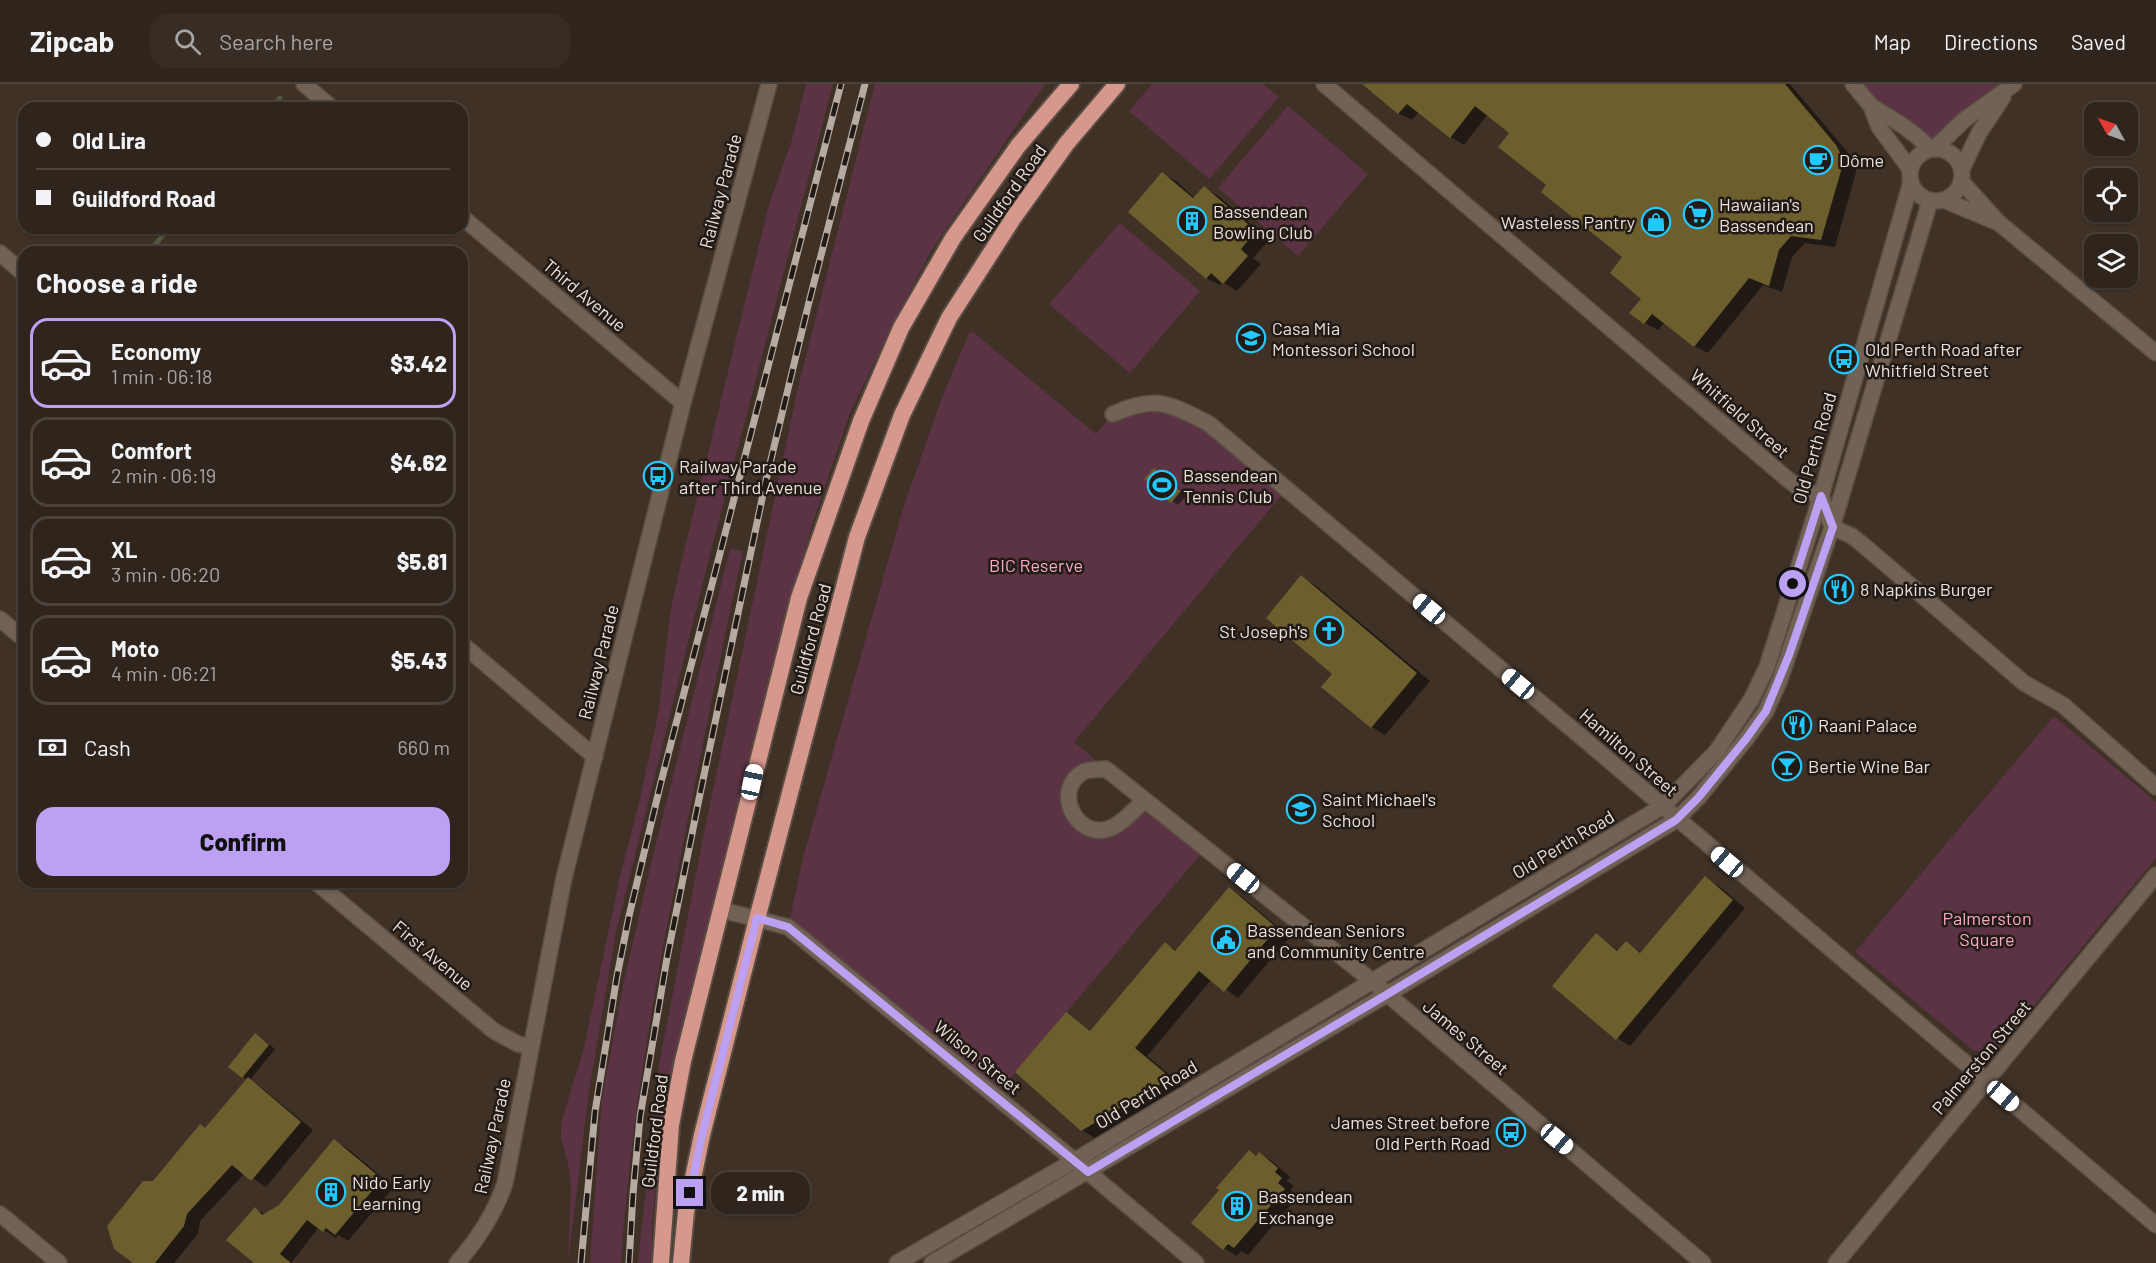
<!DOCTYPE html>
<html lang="en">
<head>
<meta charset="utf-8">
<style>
	body { margin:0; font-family:Barlow,sans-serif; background:#372d25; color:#f1f3f6; height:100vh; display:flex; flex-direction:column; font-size:22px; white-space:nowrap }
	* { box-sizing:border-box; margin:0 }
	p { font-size:20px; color:#a7a5a3 }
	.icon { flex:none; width:33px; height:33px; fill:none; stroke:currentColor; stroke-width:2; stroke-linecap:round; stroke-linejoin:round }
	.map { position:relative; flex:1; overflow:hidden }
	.panel { position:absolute; left:18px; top:162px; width:450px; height:642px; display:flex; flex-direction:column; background:#2f251c; border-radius:18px; box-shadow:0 2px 4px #0004,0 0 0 2px #4a423b }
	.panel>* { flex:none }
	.guide { position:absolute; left:18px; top:18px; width:450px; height:132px; border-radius:18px; box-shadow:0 2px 4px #0004,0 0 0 2px #4a423b; display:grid; align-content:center; height:132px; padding:0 18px; background:#2f251c }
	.needle { width:39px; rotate:310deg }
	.tools { position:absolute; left:2084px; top:18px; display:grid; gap:12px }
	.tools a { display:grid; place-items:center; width:54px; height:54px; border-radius:12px; background:#2f251c; box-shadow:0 2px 4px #0004,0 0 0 2px #4a423b; font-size:30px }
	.end { position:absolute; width:27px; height:27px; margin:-14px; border:8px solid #bca0f2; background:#111; box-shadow:0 0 0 3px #111 }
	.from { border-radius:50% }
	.bubble { position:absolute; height:42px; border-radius:18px; background:#2f251c; box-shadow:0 2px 4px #0004,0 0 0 2px #4a423b; font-size:20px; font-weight:800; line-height:42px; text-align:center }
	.car { position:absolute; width:18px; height:36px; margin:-18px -9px; border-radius:8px; box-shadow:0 0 4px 2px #0007; background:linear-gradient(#fff 24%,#345 0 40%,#fff 0 76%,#345 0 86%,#fff 0) }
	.guide b { display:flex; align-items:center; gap:21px; height:57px; font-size:22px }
	.guide b+b { border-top:2px solid #4a423b }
	.guide i { width:15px; height:15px; background:#f1f3f6 }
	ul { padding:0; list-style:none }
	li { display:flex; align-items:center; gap:18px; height:90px; margin:0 12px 9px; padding:0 6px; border:3px solid #4a423b; border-radius:18px }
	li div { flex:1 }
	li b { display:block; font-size:22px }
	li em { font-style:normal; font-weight:800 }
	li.selected { border-color:#bca0f2 }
	li>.icon { width:54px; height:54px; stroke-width:1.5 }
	h2 { padding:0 18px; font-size:27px; line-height:72px }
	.pay { display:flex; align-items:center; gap:15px; height:66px; padding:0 18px; font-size:22px }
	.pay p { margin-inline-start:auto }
	.action { display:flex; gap:12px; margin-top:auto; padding:12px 18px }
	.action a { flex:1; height:69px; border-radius:18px; background:#bca0f2; color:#111; font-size:24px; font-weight:800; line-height:69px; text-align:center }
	header { display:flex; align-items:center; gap:36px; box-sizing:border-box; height:84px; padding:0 30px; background:#2f251c; border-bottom:2px solid #4a423b }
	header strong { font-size:28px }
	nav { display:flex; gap:33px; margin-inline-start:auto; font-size:21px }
	.search { width:420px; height:54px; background:#372d25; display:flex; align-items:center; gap:15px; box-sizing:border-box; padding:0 21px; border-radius:18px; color:#a7a5a3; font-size:22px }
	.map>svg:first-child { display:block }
	.green { fill:#5c3344 }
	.shadow { fill:#0007 }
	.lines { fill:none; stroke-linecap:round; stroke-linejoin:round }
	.stream { stroke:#545841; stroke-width:5 }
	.building { fill:#6c5e2d }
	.minor-casing { stroke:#594d43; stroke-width:18 }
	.tertiary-casing { stroke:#594d43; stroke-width:18 }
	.trunk-casing { stroke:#594d43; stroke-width:20 }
	.minor { stroke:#716255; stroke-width:15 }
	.tertiary { stroke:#716255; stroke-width:15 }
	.trunk { stroke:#d6978d; stroke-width:16 }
	.rail-casing { stroke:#b6aba2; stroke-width:7 }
	.rail { stroke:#211a15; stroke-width:4.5; stroke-dasharray:14; stroke-linecap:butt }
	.route { stroke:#bca0f2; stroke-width:8 }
	.labels { text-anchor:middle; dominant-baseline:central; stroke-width:5; stroke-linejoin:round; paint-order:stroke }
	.poi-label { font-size:18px; fill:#eae1d9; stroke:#211a15; text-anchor:start }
	.street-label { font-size:18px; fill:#eae1d9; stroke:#211a15 }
	.park-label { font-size:18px; fill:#f8a9c9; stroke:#211a15 }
</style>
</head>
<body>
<header>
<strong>Zipcab</strong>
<div class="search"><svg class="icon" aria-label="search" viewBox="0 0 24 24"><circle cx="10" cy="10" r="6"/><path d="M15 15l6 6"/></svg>Search here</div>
<nav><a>Map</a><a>Directions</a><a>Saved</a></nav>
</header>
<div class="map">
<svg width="2156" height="1179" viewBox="0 0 2156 1179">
	<rect width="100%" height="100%" fill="#3f3126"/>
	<g class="green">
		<path d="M806,0h27l-126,482 -91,366 -27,159 -21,172 3,-75 -2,-20 -8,-30v-15l23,-75 36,-172 20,-77 19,-90 11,-95 8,-38 90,-368 24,-68z"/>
		<path d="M875,0h170l-114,167 -39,75 -42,87 -37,109 -33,115 -118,495 -10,91v40h-14l21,-199 46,-236 92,-436z"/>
		<path d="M1152,0h111l16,13 -70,82 -80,-68z"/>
		<path d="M1853,0h161l-80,65z"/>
		<path d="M1288,22l80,68 -70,82 -80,-68z"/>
		<path d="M1120,139l80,68 -70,82 -81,-69z"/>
		<path d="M970,247l4,2 122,101 17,-20 58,-9 115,85 -212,252 32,27 -34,14v31l36,15 37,-29 61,48 -211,248 -207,-169 16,-73 99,-345 38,-109z"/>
		<path d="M730,465l13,2c-22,101 -42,202 -62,303 -27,135 -51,271 -60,409h-31l12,-165 21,-112 27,-118z"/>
		<path d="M2054,632l102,86v56l-157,190 -10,3h-15l-119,-99z"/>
	</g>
	<g class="shadow">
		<path d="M1364,0h426l59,70 7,12v6l-21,75 -30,-4 -13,14 -10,35 -19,-7 -55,68 -14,-7 -29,-24 -7,8 -13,-7 -2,-25 -19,-41 -75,-72 -38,-52 -23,-19 -24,31 -13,-8 -32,-25 -7,8 -14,-7z"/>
		<path d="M1162,90l14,7 19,17 9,-10 13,7 52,45 -16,18 8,6 -24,27 -14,-9 -3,3 -14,-7z"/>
		<path d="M1155,385l32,26 -9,10 -6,-4z"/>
		<path d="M1301,493l14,8 115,96 -45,54 -13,-8z"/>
		<path d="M1705,794l14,8 26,22 -115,138 -13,-8 -20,-103 22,16 7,-8 16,10z"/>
		<path d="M1229,805l13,8 48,40 -52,61 -26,-19 -65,77 36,30 -88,52 -13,-8 -16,-116 25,17 74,-87 12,7z"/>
		<path d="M262,955l13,10 -25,31 11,7 52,43 -47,57 -21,-14 -45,48 -2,13 -24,29h-37l16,-81 53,-52 42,-50 -18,-14z"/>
		<path d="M334,1057l13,7 47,39 -46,54 -10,-6 -2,3 -17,-11 -27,35 1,1h-36l-2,-54 11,6 14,-9z"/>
		<path d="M1249,1068l9,4 2,-2 13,8 17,15 -3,4 7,5 -4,5 7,6 -49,58 -7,-4 -4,5 -13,-8 -3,-58z"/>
	</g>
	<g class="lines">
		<g class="stream">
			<path d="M271,24l9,-10"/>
			<path d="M149,168l20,-24"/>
		</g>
	</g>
	<g class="building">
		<path d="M1362,0h423l51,61 7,13v6l-22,76 -30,-4 -12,14 -10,36 -20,-8 -55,69 -42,-33 -8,10 -15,-11 12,-14 -31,-26 12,-16 -81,-65 5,-7 -48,-38 11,-14 -34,-27 -25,32 -43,-34 -9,10z"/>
		<path d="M1162,88l31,26 11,-12 52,45 -15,18 7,7 -25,28 -12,-11 -5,6 -78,-67z"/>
		<path d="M1154,384l27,23 -10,12 -27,-24z"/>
		<path d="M1301,491l116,98 -46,55 -50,-41 11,-13 -66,-56z"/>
		<path d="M1705,792l28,24 -117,140 -64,-54 44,-53 21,18 9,-10 14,12z"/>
		<path d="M1229,803l48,41 -53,64 -25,-21 -64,77 36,30 -90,53 -66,-59 51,-60 24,19 75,-89 10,9z"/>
		<path d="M255,949l14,12 -27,33 -14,-11z"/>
		<path d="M248,993l53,45 -50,59 -19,-16 -45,49 -3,12 -29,37h-22l-19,-14 -7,-23 36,-45h10l47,-57 5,4z"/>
		<path d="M334,1055l48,40 -47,56 -9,-7 -3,4 -16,-12 -27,34 11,9h-37l-28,-23 29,-33 7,8 17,-10z"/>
		<path d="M1249,1066l7,6 3,-4 19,16 -3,4 7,6 -4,5 7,6 -51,59 -6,-4 -5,6 -32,-27 28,-33 -3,-2z"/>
	</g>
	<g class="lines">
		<g class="minor-casing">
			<g id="minor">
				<path d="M304,0l28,24"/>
				<path d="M1324,0l462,394 16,12 19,6 11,31 20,9 16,13 156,134 39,22 93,82"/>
				<path d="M1934,65l30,-29 50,-36"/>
				<path d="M1962,85l17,-36 24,-36"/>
				<path d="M462,133l221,186"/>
				<path d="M0,169l24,21"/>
				<path d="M1113,330c43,-19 54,-11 95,9l364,306 584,496"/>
				<path d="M0,535l24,20"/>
				<path d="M462,560l133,113"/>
				<path d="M1145,716c-11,9 -23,25 -37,29 -32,10 -56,-39 -25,-57 5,-3 16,-2 23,-3l266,212 331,282"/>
				<path d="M316,798l178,149 24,13 13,3"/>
				<path d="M1088,1088l108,91"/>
			</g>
		</g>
		<g class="tertiary-casing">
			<g id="tertiary">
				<path d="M1853,0l18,22 8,21 31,42"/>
				<path d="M1871,22c21,13 42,24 59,43"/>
				<circle cx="1936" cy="91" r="26"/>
				<path d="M1961,97l38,42 157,130"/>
				<path d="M1944,116l50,21"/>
				<path d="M722,826l66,17 293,239"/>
				<path d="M0,1130l59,49"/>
				<path d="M457,1179c21,-24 38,-50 48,-80l59,-305 119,-475 86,-319"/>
				<path d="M897,1179l177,-102 589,-355 53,-54 35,-52 16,-33 54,-171 90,-314"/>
				<path d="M932,1179l454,-268 290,-175 22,-22 48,-59 20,-28 13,-29 53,-155 98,-326"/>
				<path d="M1836,1179l320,-388"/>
			</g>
		</g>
		<g class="trunk-casing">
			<g id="trunk">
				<path d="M661,1179l10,-138 12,-64 116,-463 62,-177 40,-93 52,-90 65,-92 53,-62"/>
				<path d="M681,1179l5,-51 16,-77 55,-216 100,-382 45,-122 47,-97 65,-101 53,-74 50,-59"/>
			</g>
		</g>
		<use href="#minor" class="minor"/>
		<use href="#tertiary" class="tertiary"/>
		<use href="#trunk" class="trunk"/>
		<g class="rail-casing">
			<g id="rail">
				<path d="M581,1179l14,-151 22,-136 12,-60 32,-134 180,-698"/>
				<path d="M629,1179l4,-69 7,-77 27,-159 32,-159 67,-319 43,-178 56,-218"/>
			</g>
		</g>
		<use href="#rail" class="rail"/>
	</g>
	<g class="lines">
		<path class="route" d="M690,1109l12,-58 55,-217 31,9 300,245 298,-177 290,-175 22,-22 48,-59 20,-28 23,-56 44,-128 -12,-31 -28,88"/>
	</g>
	<defs>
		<g id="cafe-ring" transform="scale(1.5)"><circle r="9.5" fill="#211a15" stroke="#23c9fe" stroke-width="1.5"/><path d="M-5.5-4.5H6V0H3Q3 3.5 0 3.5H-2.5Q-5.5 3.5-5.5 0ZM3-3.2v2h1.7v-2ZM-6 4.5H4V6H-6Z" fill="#23c9fe"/></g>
		<g id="supermarket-ring" transform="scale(1.5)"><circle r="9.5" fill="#211a15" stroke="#23c9fe" stroke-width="1.5"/><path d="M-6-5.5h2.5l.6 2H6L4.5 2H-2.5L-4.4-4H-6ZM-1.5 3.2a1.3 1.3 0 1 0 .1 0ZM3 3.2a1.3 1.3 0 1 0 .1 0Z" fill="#23c9fe"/></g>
		<g id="building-ring" transform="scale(1.5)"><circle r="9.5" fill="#211a15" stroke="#23c9fe" stroke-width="1.5"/><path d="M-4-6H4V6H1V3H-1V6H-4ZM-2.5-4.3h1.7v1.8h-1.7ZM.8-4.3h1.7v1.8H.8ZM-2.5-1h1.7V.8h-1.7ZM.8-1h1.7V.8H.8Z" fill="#23c9fe"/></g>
		<g id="shop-ring" transform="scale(1.5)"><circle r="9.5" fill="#211a15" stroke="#23c9fe" stroke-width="1.5"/><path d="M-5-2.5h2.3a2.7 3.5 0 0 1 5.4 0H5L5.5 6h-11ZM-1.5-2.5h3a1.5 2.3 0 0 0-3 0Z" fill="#23c9fe"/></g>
		<g id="school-ring" transform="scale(1.5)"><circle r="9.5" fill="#211a15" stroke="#23c9fe" stroke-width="1.5"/><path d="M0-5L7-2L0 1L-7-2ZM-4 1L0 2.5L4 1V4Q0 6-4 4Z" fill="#23c9fe"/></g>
		<g id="bus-ring" transform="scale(1.5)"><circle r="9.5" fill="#211a15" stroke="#23c9fe" stroke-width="1.5"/><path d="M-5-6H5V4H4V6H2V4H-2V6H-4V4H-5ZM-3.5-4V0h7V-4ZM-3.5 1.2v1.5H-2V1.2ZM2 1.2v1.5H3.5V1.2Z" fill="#23c9fe"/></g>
		<g id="stadium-ring" transform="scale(1.5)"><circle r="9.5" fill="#211a15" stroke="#23c9fe" stroke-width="1.5"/><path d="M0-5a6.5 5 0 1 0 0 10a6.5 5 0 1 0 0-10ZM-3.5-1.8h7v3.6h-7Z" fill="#23c9fe"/></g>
		<g id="restaurant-ring" transform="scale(1.5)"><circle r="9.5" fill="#211a15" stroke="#23c9fe" stroke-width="1.5"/><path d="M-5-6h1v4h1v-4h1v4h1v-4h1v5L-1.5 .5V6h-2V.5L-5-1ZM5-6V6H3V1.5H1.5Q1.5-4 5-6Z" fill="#23c9fe"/></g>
		<g id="church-ring" transform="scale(1.5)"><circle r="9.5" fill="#211a15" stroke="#23c9fe" stroke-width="1.5"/><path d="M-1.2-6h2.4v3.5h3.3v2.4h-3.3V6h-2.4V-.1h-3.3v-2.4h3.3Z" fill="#23c9fe"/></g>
		<g id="bar-ring" transform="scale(1.5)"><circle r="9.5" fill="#211a15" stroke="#23c9fe" stroke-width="1.5"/><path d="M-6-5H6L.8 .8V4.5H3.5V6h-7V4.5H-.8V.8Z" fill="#23c9fe"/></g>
		<g id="civic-ring" transform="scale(1.5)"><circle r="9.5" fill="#211a15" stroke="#23c9fe" stroke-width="1.5"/><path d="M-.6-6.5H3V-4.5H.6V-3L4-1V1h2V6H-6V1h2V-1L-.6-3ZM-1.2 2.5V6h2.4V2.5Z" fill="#23c9fe"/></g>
	</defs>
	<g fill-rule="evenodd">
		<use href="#cafe-ring" x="1818" y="76"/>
		<use href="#supermarket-ring" x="1698" y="130"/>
		<use href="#building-ring" x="1192" y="137"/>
		<use href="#shop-ring" x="1656" y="138"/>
		<use href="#school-ring" x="1251" y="254"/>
		<use href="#bus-ring" x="1844" y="275"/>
		<use href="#bus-ring" x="658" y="392"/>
		<use href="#stadium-ring" x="1162" y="401"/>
		<use href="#restaurant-ring" x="1839" y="505"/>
		<use href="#church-ring" x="1329" y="547"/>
		<use href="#restaurant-ring" x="1797" y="641"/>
		<use href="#bar-ring" x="1787" y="682"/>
		<use href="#school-ring" x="1301" y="725"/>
		<use href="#civic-ring" x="1226" y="856"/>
		<use href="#bus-ring" x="1511" y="1048"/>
		<use href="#building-ring" x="331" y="1108"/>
		<use href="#building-ring" x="1237" y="1122"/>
	</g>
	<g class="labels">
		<g class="poi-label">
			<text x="1839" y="76">Dôme</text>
			<text x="1719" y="120">Hawaiian's<tspan x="1719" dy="21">Bassendean</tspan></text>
			<text x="1213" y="127">Bassendean<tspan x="1213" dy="21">Bowling Club</tspan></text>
			<text x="1635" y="138" text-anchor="end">Wasteless Pantry</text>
			<text x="1272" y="244">Casa Mia<tspan x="1272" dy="21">Montessori School</tspan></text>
			<text x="1865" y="265">Old Perth Road after<tspan x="1865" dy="21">Whitfield Street</tspan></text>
			<text x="679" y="382">Railway Parade<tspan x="679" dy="21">after Third Avenue</tspan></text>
			<text x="1183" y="391">Bassendean<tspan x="1183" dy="21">Tennis Club</tspan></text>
			<text x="1860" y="505">8 Napkins Burger</text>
			<text x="1308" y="547" text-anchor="end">St Joseph's</text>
			<text x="1818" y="641">Raani Palace</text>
			<text x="1808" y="682">Bertie Wine Bar</text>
			<text x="1322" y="715">Saint Michael's<tspan x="1322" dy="21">School</tspan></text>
			<text x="1247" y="846">Bassendean Seniors<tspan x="1247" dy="21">and Community Centre</tspan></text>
			<text x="1490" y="1038" text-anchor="end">James Street before<tspan x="1490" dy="21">Old Perth Road</tspan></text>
			<text x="352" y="1098">Nido Early<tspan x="352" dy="21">Learning</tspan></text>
			<text x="1258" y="1112">Bassendean<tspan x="1258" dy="21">Exchange</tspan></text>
		</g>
		<g class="street-label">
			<text transform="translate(720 107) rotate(-75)">Railway Parade</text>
			<text transform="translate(1009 109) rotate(-55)">Guildford Road</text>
			<text transform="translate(585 211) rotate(40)">Third Avenue</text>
			<text transform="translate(1740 329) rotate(41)">Whitfield Street</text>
			<text transform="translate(1814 364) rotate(-74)">Old Perth Road</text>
			<text transform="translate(810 555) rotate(-75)">Guildford Road</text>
			<text transform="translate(598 578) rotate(-76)">Railway Parade</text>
			<text transform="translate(1629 668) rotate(41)">Hamilton Street</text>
			<text transform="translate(1563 760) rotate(-31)">Old Perth Road</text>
			<text transform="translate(433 871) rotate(40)">First Avenue</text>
			<text transform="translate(1466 953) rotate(40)">James Street</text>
			<text transform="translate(978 973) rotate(39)">Wilson Street</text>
			<text transform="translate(1981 973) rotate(-50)">Palmerston Street</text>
			<text transform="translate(1146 1010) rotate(-31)">Old Perth Road</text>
			<text transform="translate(654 1047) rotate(-83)">Guildford Road</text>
			<text transform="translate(492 1052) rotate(-78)">Railway Parade</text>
		</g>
		<g class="park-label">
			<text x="1036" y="481">BIC Reserve</text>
			<text x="1987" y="834">Palmerston<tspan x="1987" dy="21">Square</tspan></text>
		</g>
	</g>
</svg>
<div class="tools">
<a><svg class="needle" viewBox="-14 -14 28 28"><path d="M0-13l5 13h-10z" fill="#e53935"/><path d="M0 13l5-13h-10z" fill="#a7a5a3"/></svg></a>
<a><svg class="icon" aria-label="locate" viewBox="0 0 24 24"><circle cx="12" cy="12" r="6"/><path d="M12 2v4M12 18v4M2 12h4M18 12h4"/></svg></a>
<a><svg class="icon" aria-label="layers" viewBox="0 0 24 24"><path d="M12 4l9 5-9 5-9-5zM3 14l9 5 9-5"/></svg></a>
</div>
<i class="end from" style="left:1793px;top:500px"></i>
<i class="end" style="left:690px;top:1109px"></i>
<div class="bubble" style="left:711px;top:1088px;width:99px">2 min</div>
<i class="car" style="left:1429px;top:525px;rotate:310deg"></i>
<i class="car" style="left:1518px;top:600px;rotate:310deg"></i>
<i class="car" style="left:752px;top:698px;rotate:12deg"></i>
<i class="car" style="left:1727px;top:778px;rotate:310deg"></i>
<i class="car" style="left:1243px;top:794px;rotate:309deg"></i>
<i class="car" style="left:2003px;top:1012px;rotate:130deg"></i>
<i class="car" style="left:1557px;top:1055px;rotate:130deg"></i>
<div class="guide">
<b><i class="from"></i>Old Lira</b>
<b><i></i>Guildford Road</b>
</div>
<section class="panel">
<h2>Choose a ride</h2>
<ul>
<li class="selected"><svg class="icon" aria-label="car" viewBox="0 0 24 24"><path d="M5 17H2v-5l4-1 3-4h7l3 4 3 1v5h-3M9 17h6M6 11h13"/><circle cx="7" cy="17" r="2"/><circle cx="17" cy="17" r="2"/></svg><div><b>Economy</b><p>1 min · 06:18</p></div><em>$3.42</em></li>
<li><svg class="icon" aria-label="car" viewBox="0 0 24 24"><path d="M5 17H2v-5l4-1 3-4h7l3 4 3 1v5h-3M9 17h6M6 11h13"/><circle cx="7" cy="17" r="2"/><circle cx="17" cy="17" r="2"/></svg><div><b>Comfort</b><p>2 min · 06:19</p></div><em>$4.62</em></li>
<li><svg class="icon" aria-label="car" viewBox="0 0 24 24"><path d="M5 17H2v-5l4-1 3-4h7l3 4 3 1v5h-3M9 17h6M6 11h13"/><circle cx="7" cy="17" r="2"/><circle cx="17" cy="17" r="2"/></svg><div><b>XL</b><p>3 min · 06:20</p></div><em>$5.81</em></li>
<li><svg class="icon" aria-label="car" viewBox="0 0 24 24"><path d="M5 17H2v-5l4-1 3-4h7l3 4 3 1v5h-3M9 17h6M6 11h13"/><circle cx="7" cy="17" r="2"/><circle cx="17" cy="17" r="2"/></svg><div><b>Moto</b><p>4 min · 06:21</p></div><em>$5.43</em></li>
</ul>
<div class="pay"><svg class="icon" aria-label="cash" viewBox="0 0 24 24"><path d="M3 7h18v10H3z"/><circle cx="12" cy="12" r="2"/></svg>Cash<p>660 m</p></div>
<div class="action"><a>Confirm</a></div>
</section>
</div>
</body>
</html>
